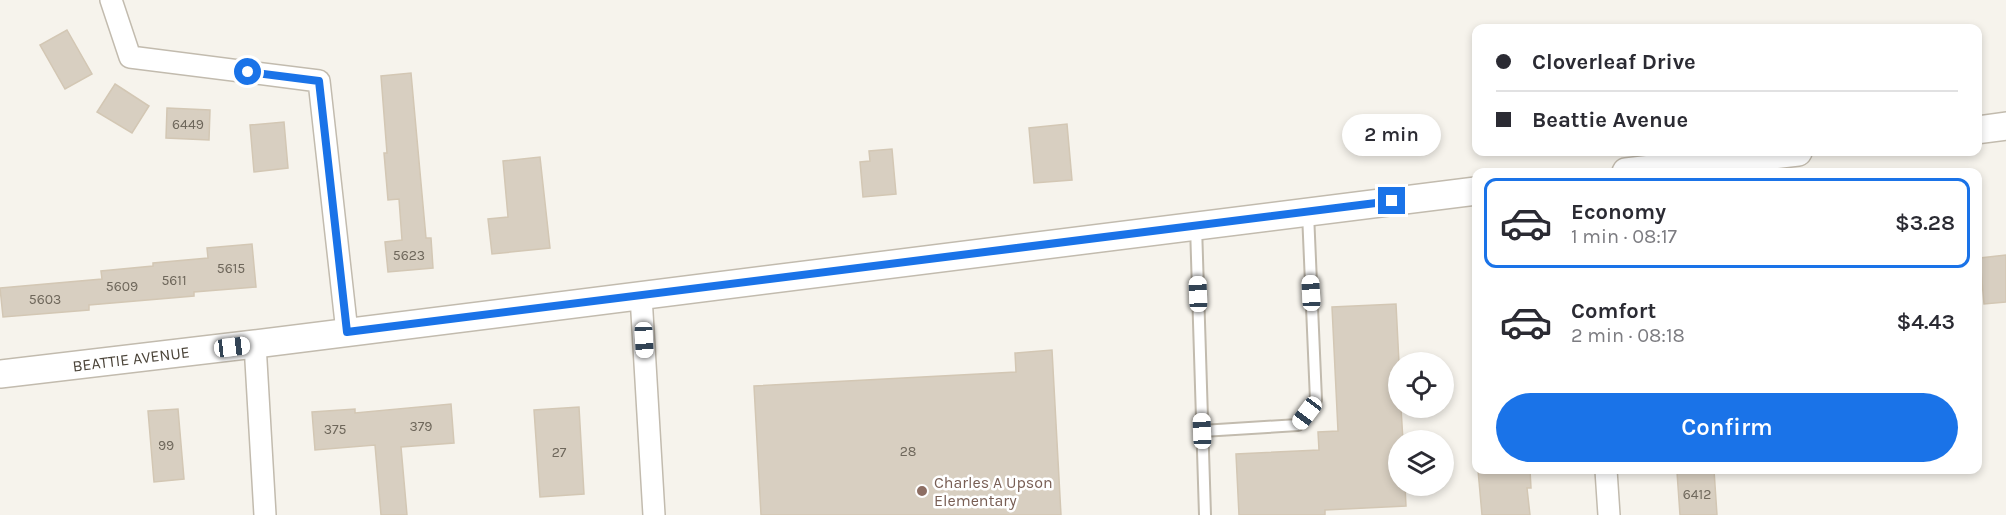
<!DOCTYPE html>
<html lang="en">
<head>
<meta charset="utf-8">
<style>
	body { margin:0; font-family:Karla,sans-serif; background:#f7f7f7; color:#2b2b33; height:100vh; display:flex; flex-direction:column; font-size:22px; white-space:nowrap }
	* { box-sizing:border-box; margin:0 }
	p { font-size:20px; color:#7c7c81 }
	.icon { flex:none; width:33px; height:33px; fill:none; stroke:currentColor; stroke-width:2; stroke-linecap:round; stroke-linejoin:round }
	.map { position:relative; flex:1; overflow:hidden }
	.drawer { position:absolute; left:1472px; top:168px; width:510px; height:306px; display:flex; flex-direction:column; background:#fff; border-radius:12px; box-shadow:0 3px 9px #0003 }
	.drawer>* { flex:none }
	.top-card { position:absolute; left:1472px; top:24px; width:510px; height:132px; border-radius:12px; box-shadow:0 3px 9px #0003; display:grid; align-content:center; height:132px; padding:0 24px; background:#fff }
	.tools { position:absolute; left:1388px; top:352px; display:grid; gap:12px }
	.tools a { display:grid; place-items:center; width:66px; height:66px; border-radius:50%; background:#fff; box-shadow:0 3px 9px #0003; font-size:30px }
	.end { position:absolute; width:27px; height:27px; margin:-14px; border:8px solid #1a73e8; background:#fff; box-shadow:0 0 0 3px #fff }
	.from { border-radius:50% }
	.bubble { position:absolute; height:42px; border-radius:21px; background:#fff; box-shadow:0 3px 9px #0003; font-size:20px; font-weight:600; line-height:42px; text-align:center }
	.car { position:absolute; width:18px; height:36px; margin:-18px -9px; border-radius:8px; box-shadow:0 0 4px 2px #0007; background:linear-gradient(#fff 24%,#345 0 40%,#fff 0 76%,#345 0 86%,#fff 0) }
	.top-card b { display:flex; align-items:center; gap:21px; height:57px; font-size:22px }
	.top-card b+b { border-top:2px solid #e1e1e2 }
	.top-card i { width:15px; height:15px; background:#2b2b33 }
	ul { padding:10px 0 0; list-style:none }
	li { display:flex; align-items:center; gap:18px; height:90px; margin:0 12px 9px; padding:0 12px; border:3px solid transparent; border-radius:12px }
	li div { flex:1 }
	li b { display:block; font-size:22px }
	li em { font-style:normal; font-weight:600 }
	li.current { border-color:#1a73e8 }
	li>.icon { width:54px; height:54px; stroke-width:1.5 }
	.primary-button { display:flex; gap:12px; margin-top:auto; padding:12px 24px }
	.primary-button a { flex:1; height:69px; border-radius:36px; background:#1a73e8; color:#fff; font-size:24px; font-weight:600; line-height:69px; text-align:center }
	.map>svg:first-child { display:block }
	.building { fill:#d8cfc1; stroke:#d3c7b4; stroke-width:1.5 }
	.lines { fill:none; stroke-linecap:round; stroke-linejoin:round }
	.service-casing { stroke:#c2bbae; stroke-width:14 }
	.minor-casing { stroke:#c2bbae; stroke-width:24 }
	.tertiary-casing { stroke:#c2bbae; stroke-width:30 }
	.service { stroke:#fff; stroke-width:10 }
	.minor { stroke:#fff; stroke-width:21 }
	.tertiary { stroke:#fff; stroke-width:27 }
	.route { stroke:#1a73e8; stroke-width:8 }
	.education-dot { fill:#8d6e63; stroke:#fff; stroke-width:2 }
	.labels { text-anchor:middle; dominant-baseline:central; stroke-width:5; stroke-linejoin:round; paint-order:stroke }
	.number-label { font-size:14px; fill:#6e675b }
	.street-label { font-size:16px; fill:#4b4439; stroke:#fff }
	.education-label { font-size:16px; fill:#785e54; stroke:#fff; text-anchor:start }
</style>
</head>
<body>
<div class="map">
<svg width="2006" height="515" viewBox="0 0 2006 515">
	<rect width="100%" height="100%" fill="#f6f3ec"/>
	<g class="building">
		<path d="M67,30l25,44 -27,15 -25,-44z"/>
		<path d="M411,73l15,165h5l2,30 -45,4 -3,-30 17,-2 -3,-41 -11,1 -4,-47h3l-6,-77z"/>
		<path d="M115,84l34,22 -17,27 -35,-21z"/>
		<path d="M167,108l43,2 -1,30 -43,-2z"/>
		<path d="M284,122l4,46 -34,4 -4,-47z"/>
		<path d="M1067,124l5,56 -38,3 -5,-55z"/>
		<path d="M892,149l4,45 -33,3 -3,-35 10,-1 -1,-10z"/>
		<path d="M540,157l10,91 -58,6 -4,-35 20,-2 -5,-56z"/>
		<path d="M252,244l4,43 -62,5v4l-105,9v5l-86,7 -3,-29 102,-9 -1,-8 52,-5v-3l55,-5 -1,-10z"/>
		<path d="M2006,255v47l-22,2 -4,-46z"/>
		<path d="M1396,304l3,59 -1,45h3l2,33h-5v45h7l1,20 -81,4v5h-86l-3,-61 83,-4 -1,-18 20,-1 -6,-124z"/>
		<path d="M1052,350l9,165h-300l-7,-129 262,-14 -1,-19z"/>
		<path d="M451,404l3,39 -53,4 6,68h-26l-6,-70 -60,5 -3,-38 43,-3v4z"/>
		<path d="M579,407l5,87 -44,3 -6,-87z"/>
		<path d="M178,409l6,70 -30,3 -6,-71z"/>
		<path d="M1478,470h52l1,18h-4l3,27h-48z"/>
		<path d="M1714,470l3,45h-37l-3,-43z"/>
	</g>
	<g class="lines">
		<g class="service-casing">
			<g id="service">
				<path d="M1196,226l9,289"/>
				<path d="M1202,431l96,-6 18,-25 -8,-187"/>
			</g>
		</g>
		<g class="minor-casing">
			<g id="minor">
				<path d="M111,0l19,57 189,24 28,251"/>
				<path d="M641,296l13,219"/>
				<path d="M255,344l10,171"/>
				<path d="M1606,470l3,45"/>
			</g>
		</g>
		<g class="tertiary-casing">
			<g id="tertiary">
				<path d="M1977,130l29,-4"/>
				<path d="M1626,172l172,-20"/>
				<path d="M0,374l255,-30 1221,-153"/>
			</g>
		</g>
		<use href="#service" class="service"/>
		<use href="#minor" class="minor"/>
		<use href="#tertiary" class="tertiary"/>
	</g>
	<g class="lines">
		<path class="route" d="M248,72l71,9 28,251 1045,-131"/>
	</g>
	<circle class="education-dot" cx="922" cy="491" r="6"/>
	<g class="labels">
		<g class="number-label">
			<text x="188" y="124">6449</text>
			<text x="409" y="255">5623</text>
			<text x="231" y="268">5615</text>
			<text x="174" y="280">5611</text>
			<text x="122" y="286">5609</text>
			<text x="45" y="299">5603</text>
			<text x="421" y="426">379</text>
			<text x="335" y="429">375</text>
			<text x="166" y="445">99</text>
			<text x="908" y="451">28</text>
			<text x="559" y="452">27</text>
			<text x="1697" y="494">6412</text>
		</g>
		<g class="street-label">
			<text transform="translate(131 359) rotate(-7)">BEATTIE AVENUE</text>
		</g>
		<g class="education-label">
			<text x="934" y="482">Charles A Upson<tspan x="934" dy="18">Elementary</tspan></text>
		</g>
	</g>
</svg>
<div class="tools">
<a><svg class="icon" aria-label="locate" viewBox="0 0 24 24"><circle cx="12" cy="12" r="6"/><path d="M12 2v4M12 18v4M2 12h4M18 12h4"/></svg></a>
<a><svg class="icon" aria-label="layers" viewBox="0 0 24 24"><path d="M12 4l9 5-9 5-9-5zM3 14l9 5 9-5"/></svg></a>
</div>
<i class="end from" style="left:248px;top:72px"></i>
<i class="end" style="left:1392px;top:201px"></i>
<div class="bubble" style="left:1342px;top:114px;width:99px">2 min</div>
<i class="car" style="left:1311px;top:293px;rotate:357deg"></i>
<i class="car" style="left:1198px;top:294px;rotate:358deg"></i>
<i class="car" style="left:644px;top:340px;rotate:177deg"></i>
<i class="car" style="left:232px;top:347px;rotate:83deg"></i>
<i class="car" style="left:1307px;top:413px;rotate:217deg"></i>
<i class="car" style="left:1202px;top:431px;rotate:358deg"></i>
<div class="top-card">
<b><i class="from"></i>Cloverleaf Drive</b>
<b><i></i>Beattie Avenue</b>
</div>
<section class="drawer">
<ul>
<li class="current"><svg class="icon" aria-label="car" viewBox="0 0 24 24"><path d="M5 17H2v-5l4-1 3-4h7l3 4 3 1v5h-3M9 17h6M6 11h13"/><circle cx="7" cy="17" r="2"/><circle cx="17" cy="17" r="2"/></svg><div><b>Economy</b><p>1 min · 08:17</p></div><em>$3.28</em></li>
<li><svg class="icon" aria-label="car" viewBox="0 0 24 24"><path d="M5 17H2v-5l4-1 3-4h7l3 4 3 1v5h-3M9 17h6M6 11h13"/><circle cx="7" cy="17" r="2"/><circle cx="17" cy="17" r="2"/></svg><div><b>Comfort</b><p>2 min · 08:18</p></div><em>$4.43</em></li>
</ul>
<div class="primary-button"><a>Confirm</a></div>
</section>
</div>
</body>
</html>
